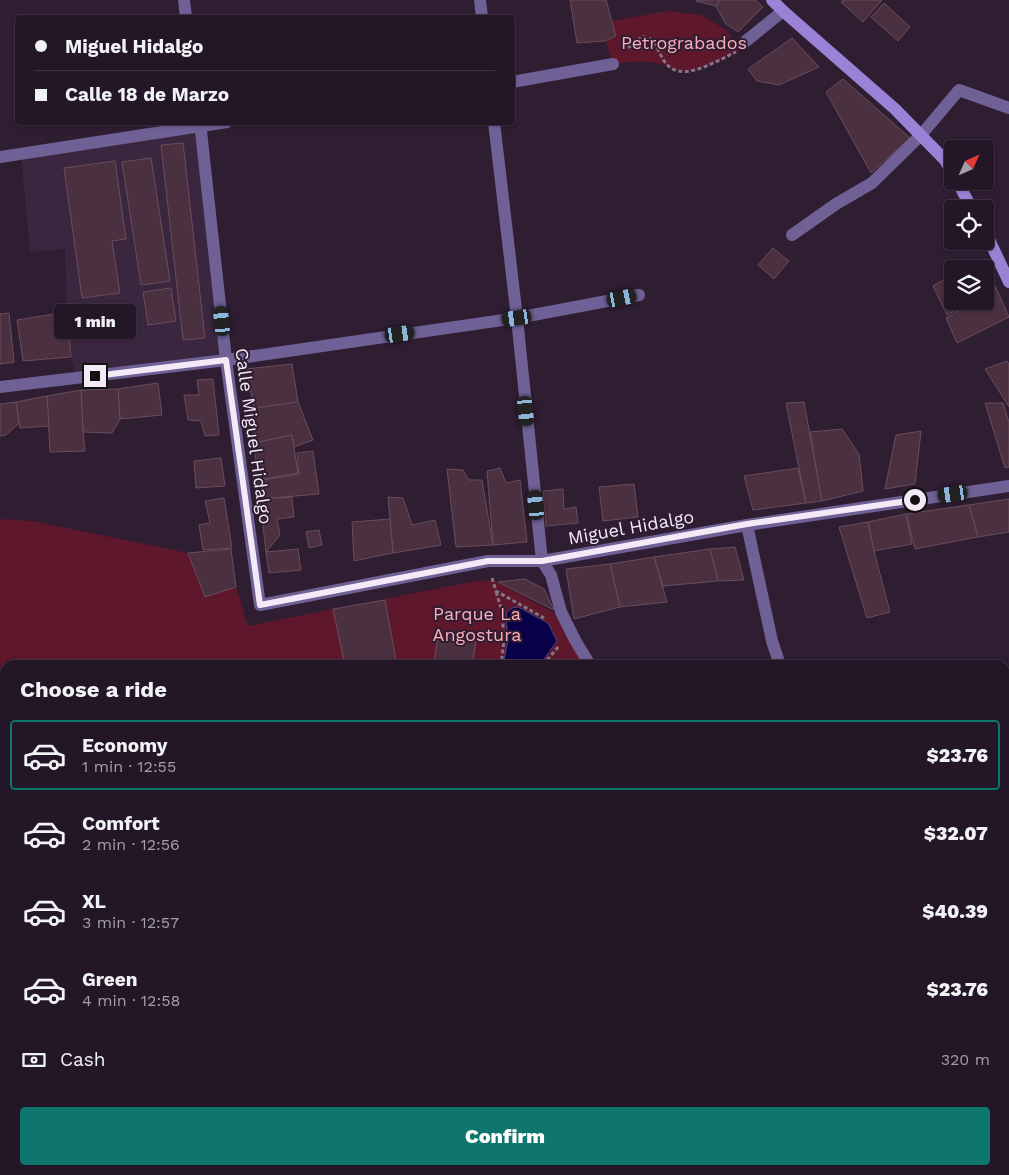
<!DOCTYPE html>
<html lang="en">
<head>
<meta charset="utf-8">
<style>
	body { margin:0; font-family:"Work Sans",sans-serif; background:#2f2332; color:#f1f3f6; height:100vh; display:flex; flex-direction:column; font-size:19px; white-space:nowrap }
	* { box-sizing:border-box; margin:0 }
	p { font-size:16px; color:#a39fa7 }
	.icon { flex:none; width:28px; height:28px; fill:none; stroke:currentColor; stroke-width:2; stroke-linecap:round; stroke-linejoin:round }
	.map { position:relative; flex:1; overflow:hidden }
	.panel { position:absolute; left:0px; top:660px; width:1010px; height:515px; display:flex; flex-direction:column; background:#231626; border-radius:15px 15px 0 0; box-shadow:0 1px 4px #0004,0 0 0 1px #403543 }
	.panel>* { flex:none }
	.guide { position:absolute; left:15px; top:15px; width:500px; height:110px; border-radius:5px; box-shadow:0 1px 4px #0004,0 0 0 1px #403543; display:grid; align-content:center; height:110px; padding:0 20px; background:#231626 }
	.needle { width:32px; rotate:45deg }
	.buttons { position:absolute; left:944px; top:140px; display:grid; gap:10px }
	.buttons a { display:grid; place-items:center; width:50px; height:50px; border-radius:5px; background:#231626; box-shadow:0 1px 4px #0004,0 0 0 1px #403543; font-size:25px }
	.end { position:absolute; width:22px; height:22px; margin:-11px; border:6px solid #f4e9f7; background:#111; box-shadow:0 0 0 2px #111 }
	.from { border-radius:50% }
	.bubble { position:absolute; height:35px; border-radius:5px; background:#231626; box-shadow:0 1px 4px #0004,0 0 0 1px #403543; font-size:16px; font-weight:800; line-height:35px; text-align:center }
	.car { position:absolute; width:15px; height:30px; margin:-15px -8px; border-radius:6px; box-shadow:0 0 4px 1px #0007; background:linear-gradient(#222 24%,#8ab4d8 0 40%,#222 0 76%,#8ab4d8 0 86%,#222 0) }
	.guide b { display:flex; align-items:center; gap:18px; height:48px; font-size:19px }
	.guide b+b { border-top:1px solid #403543 }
	.guide i { width:12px; height:12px; background:#f1f3f6 }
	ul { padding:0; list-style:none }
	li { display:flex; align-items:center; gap:15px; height:70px; margin:0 10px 8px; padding:0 10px; border:2px solid transparent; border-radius:5px }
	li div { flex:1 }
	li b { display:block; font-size:19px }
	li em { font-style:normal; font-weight:800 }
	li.active { border-color:#0f766e }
	li>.icon { width:45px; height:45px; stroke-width:1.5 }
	h2 { padding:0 20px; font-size:22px; line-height:60px }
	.pay { display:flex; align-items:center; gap:12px; height:55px; padding:0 20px; font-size:19px }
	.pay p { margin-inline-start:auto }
	.cta { display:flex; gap:10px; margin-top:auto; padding:10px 20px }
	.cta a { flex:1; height:58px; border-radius:5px; background:#0f766e; color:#fff; font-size:20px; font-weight:800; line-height:58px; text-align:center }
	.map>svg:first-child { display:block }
	.built { fill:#3b2640 }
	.green { fill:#5e172b }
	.water { fill:#080049; stroke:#4f467d }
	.building { fill:#4b3040; stroke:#6a4d5d }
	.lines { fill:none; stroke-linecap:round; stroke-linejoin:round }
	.path { stroke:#847587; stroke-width:3; stroke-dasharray:4 2.5; stroke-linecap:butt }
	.street { stroke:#6f6196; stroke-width:12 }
	.secondary { stroke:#9a82d7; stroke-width:12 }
	.route { stroke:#f4e9f7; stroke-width:6 }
	.labels { text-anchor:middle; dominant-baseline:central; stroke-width:4; stroke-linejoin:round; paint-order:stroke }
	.park-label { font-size:18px; fill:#fcaebb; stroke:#2f1d32 }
	.street-label { font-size:18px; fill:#f4e9f7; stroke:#2f1d32 }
</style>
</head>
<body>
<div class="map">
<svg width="1009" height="1175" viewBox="0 0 1009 1175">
	<rect width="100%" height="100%" fill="#2f1d32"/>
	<path class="built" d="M201,126l25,234 -150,18 -5,-21 -4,-45 -2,-63 -35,3 -9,-98z"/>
	<g class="green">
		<path d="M667,11l34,4 27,16 11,20c-16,7 -36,20 -54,20 -11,1 -19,-7 -30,-8 -14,-3 -28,-1 -42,1l-7,-23 10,-5 -4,-15z"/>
		<path d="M0,519l33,2 155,32 17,44 31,-10 12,39 227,-45 18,-1 60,32 35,53h-583v505h807l-2,5h-810z"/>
	</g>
	<g class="water">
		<path d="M518,607l30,16 9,18 -17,24h-37l5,-25 -2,-22 1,-6 5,-4z"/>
		<path d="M0,984l5,2v184h88l3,5h-96z"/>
	</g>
	<g class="building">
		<path d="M570,0h36l10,36 -11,5 -28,2z"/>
		<path d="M696,0h24l-4,6 -20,-5z"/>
		<path d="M720,0h35l8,7 -25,25 -13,-9 -9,-17z"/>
		<path d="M843,0h39l-19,22 -22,-20z"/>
		<path d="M884,3l26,24 -12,14 -27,-24z"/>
		<path d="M792,38l27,29 -40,18 -22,-4 -9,-12z"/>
		<path d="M843,79l67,59 -39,35 -45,-81z"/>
		<path d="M183,143l22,195 -22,2 -22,-195z"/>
		<path d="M151,158l19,123 -29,4 -19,-123z"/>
		<path d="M115,161l11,78 -14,2 8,52 -38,5 -18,-130z"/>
		<path d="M773,248l16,13 -15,18 -16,-14z"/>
		<path d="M981,259l15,29 -11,6v-25h-21z"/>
		<path d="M952,275v26h20l-25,14 -14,-29z"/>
		<path d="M171,288l5,33 -28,4 -5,-33z"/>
		<path d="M996,288l13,29 -52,26 -11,-25 29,-17h10v-6z"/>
		<path d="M67,312l4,45 -48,4 -6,-41z"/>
		<path d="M9,313l5,49 -14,2v-50z"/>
		<path d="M1007,361l2,3v43l-24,-38z"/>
		<path d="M292,364l6,38 -44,6 -8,-39z"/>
		<path d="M213,379l6,56 -14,1 -4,-15 -13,-1 -4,-25h15l-2,-15z"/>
		<path d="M158,383l4,32 -42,4 -2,-30z"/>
		<path d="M118,389l2,30 -8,14 -29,-1 -2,-42z"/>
		<path d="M81,390l2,42 2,19 -35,1 -3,-56z"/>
		<path d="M47,396l2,30 -29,2 -4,-26z"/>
		<path d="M16,402l3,21 -13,12 -6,1v-32z"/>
		<path d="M298,402l15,38 -19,7 -2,-12 -38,8v-35z"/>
		<path d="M804,402l18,99 -16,2 -20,-100z"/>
		<path d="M985,403h18l6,19v45l-4,1z"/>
		<path d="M842,429l17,25 4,37 -41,10 -12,-69z"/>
		<path d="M921,431l-6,53 -30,5 11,-54z"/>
		<path d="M292,435l6,38 -40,7 -4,-37z"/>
		<path d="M313,451l6,43 -59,5 -3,-18 42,-7 -2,-21z"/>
		<path d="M221,458l4,28 -29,2 -2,-27z"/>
		<path d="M500,468l6,15 14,-3 7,62 -34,3 -6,-74z"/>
		<path d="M798,468l8,35 -53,7 -9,-34z"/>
		<path d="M447,469l16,1 6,10h13l11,65 -37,2z"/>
		<path d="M634,484l4,33 -35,4 -4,-34z"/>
		<path d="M563,489l1,20 12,-2 2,16 -32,3 -3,-35z"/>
		<path d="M292,497l2,20 -17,2 3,16 -14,17 -6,-53z"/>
		<path d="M388,497l15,1 9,27 23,-5 6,25 -48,8z"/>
		<path d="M224,498l8,50 -29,2 -4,-25 11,-2 -5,-22z"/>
		<path d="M1009,499v33l-31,5 -9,-32z"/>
		<path d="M969,505l9,32 -63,12 -9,-35z"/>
		<path d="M906,514l6,30 -38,7 -6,-29z"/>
		<path d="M390,519l3,34 -39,8 -2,-39z"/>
		<path d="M868,522l6,29 16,61 -23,6 -28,-91z"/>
		<path d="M319,530l3,15 -13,3 -3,-16z"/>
		<path d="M735,547l9,33 -26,1 -8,-32z"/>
		<path d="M231,549l5,38 -31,10 -17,-44z"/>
		<path d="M298,549l3,21 -32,3 -3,-21z"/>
		<path d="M710,549l8,32 -55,5 -9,-29z"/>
		<path d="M654,557l13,45 -47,5 -10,-43z"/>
		<path d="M610,564l10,43 -46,12 -8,-50z"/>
		<path d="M525,579l19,10 10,21 -56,-28z"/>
		<path d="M385,600l12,65h-52l-12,-56z"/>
		<path d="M438,636l38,6 -4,23h-17l-21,-3z"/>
	</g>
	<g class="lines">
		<g class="path">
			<path d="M622,50l2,-2 11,-3 6,-8c20,-3 15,29 37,34 16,4 43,-12 58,-19"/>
			<path d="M492,578l4,13 48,27"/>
			<path d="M496,592l6,19 2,30 -3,24"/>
			<path d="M485,639l19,2"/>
			<path d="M543,665l16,-19"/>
		</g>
		<g class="street">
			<path d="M184,0l2,18"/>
			<path d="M480,0l2,18"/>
			<path d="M746,41l37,-30"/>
			<path d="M512,82l101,-18"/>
			<path d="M200,122l26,238 34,245 228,-44h54l205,-36 262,-39"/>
			<path d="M494,122l23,196 25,243 9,14 10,37 14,28 15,25"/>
			<path d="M0,157l227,-35"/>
			<path d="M792,235l44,-31 36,-21 49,-48 38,-45 50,18"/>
			<path d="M0,387l226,-27 291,-42 122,-23"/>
			<path d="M747,525l25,116 8,24"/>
			<path d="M1005,846l4,-7"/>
			<path d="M1005,1033l4,4"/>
			<path d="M949,1170l1,5"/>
		</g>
		<g class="secondary">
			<path d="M772,0l11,11 112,98 50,51 7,13"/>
			<path d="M957,181l15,28"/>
			<path d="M985,231l24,51"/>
		</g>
	</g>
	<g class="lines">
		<path class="route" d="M95,376l131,-16 34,245 228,-44h54l205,-37 168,-24"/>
	</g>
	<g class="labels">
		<g class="park-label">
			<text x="684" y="42">Petrograbados</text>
			<text x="477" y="613">Parque La<tspan x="477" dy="21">Angostura</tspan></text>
		</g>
		<g class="street-label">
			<text transform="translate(254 436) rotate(82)">Calle Miguel Hidalgo</text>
			<text transform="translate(631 527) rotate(-10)">Miguel Hidalgo</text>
		</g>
	</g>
</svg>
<div class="buttons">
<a><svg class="needle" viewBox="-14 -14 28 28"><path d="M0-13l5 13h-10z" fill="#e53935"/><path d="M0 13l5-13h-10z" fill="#a39fa7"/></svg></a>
<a><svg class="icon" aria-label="locate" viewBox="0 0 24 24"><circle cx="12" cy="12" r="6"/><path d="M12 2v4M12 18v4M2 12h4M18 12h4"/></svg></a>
<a><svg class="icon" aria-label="layers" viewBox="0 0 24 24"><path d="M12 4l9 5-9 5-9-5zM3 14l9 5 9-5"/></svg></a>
</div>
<i class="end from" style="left:915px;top:500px"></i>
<i class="end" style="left:95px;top:376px"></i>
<div class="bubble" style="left:54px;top:304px;width:82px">1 min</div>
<i class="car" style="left:622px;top:298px;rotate:79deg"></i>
<i class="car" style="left:517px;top:318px;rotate:262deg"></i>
<i class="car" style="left:222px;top:321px;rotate:354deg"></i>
<i class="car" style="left:400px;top:334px;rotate:82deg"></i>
<i class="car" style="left:526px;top:411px;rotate:174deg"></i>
<i class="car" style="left:953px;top:494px;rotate:262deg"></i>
<i class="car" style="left:536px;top:505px;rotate:354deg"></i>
<div class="guide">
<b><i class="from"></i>Miguel Hidalgo</b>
<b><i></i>Calle 18 de Marzo</b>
</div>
<section class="panel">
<h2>Choose a ride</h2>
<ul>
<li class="active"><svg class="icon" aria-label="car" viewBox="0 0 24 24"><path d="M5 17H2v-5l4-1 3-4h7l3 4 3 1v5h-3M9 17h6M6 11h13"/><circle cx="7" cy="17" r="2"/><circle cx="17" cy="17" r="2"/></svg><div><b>Economy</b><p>1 min · 12:55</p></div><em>$23.76</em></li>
<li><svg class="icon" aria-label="car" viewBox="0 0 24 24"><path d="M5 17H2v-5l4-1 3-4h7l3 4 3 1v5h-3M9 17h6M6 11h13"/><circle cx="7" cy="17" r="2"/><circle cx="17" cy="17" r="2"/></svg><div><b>Comfort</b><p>2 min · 12:56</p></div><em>$32.07</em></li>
<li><svg class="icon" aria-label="car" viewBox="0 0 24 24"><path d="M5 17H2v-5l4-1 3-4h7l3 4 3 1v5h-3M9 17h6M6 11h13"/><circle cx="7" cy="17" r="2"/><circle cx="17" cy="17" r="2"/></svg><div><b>XL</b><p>3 min · 12:57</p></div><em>$40.39</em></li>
<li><svg class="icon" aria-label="car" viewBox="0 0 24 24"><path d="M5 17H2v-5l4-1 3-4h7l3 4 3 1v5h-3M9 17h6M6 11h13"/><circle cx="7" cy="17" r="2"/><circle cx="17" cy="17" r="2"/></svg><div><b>Green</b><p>4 min · 12:58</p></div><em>$23.76</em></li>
</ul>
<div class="pay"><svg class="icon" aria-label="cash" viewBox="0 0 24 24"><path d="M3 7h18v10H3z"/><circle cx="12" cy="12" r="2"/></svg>Cash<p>320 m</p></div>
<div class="cta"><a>Confirm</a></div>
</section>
</div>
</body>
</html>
